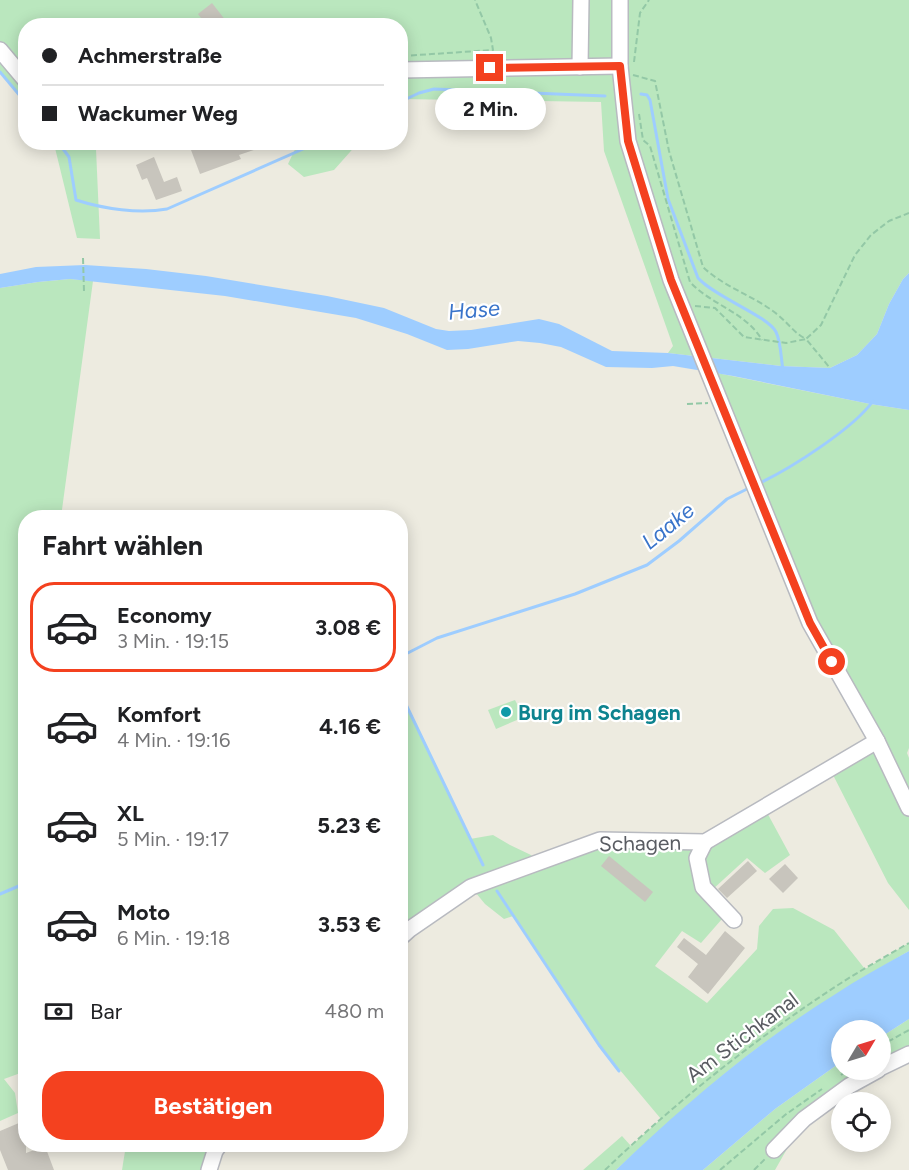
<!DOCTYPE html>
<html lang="de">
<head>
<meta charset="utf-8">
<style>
	body { margin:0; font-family:Figtree,sans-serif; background:#f6f6f6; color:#202124; height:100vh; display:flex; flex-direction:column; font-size:22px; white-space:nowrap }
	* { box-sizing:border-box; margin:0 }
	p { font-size:20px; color:#757577 }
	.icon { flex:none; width:33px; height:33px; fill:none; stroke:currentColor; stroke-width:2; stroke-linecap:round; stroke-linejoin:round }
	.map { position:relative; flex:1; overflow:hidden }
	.sheet { position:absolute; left:18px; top:510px; width:390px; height:642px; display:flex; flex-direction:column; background:#fff; border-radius:24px; box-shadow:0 3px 15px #0003 }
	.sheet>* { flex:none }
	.guide { position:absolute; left:18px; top:18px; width:390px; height:132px; border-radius:24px; box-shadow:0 3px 15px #0003; display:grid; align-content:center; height:132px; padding:0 24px; background:#fff }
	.needle { width:39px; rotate:52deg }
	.fabs { position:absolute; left:831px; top:1020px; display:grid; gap:12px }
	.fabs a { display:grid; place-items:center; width:60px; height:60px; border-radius:50%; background:#fff; box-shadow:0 3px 15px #0003; font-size:30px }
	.end { position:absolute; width:27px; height:27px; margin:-14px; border:8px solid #f4411f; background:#fff; box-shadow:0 0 0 3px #fff }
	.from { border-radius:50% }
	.bubble { position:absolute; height:42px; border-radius:21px; background:#fff; box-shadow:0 3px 15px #0003; font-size:20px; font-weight:700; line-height:42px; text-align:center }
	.guide b { display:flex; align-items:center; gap:21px; height:57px; font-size:22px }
	.guide b+b { border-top:2px solid #e0e0e0 }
	.guide i { width:15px; height:15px; background:#202124 }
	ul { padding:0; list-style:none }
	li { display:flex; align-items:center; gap:18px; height:90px; margin:0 12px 9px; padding:0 12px; border:3px solid transparent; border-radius:24px }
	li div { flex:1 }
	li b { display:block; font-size:22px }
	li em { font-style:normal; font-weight:700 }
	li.active { border-color:#f4411f }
	li>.icon { width:54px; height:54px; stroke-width:1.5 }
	h2 { padding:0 24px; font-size:27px; line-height:72px }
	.pay { display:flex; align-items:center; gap:15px; height:66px; padding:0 24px; font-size:22px }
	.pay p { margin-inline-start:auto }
	.button { display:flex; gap:12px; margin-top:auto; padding:12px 24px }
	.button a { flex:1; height:69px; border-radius:24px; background:#f4411f; color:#fff; font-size:24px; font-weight:700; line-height:69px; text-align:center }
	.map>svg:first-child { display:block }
	.green { fill:#bae7be }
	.water { fill:#9ecdff }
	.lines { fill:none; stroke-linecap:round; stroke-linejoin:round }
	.stream { stroke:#9ecdff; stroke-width:3 }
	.building { fill:#c8c5bd }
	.minor-casing { stroke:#b8bac0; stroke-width:18 }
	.path { stroke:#93c8a6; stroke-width:2; stroke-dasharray:6 3; stroke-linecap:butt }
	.minor { stroke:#fff; stroke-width:15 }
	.route { stroke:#f4411f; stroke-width:8 }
	.culture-dot { fill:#0f9aa8; stroke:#fff; stroke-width:2 }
	.labels { text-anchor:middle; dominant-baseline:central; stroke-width:4.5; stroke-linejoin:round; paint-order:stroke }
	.culture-label { font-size:21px; font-weight:bold; fill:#0d838f; stroke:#fff; text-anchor:start }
	.street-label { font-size:21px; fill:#595c62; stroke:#fff }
	.water-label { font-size:22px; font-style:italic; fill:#3974ca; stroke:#fff }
</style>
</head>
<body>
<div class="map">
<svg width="909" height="1170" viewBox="0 0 909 1170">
	<rect width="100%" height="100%" fill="#edebe0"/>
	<g class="green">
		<path d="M0,0h909v273l-6,6 -14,25 -12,30 -20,21 -27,13 -49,-2 -113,-13 5,-7 -69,-195 -3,-49 -200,-3 -1,-73h-374l-1,77 -25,-31z"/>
		<path d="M52,143h58l-14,6 4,90 -23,-1 -22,-90z"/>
		<path d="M298,143v-1l60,1 -24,27 -30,7 -16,-13z"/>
		<path d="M70,279l23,2 -32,236 -35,1v553l-22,8 11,14 3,20 -18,8v-833l38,-6z"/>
		<path d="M707,371l163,33 39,6v338l-2,5 2,5v152l-21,-27 -58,-114 47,-28 -67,-118z"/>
		<path d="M400,692l70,147 23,-4 17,10 21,10 5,8 64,-23 105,2 59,-35 26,48 -25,18 -18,-15 -35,32 17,21 -28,32 -19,-12 -27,35 52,37 50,-54 2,-23 14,-17 20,-1 41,22 31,39 44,-26v8c-54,31 -108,64 -158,102 -47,36 -91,77 -135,117h-33l39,-34 9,10 30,-27 -62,-74 -86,-129 -9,3 -19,-15 -14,-17 -70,51z"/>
		<path d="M515,700l9,17 -28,12 -8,-19z"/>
		<path d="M909,1019v35l-28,14v-31z"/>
		<path d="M841,1062l1,8h36l-74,49 -29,51h-72l72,-61z"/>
		<path d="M126,1145h94l-11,25h-87z"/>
	</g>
	<g class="water">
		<path d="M85,265l61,4 60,7 121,20 57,12 52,21 13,2 22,-1 68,-11 20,5 53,27 56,2 113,13 49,2 27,-13 20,-21 12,-30 14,-25 6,-6v137l-39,-6 -137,-28 -60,-10 -21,2 -46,-1 -45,-20 -21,-4 -22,-2 -50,8 -21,1 -40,-16 -51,-16 -131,-22 -155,-17 -32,3 -38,6v-14l36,-7z"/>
		<path d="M909,951v68l-28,18 -1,-7h-38l-1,32 -66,47 -72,61h-87c67,-64 139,-126 218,-175 24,-16 50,-30 75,-44z"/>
	</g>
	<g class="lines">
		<g class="stream">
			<path d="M0,72l26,31"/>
			<path d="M641,94l6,1 3,5 18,99 30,79c17,19 70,38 78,54 5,10 5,27 7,38"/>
			<path d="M400,102l19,-9 15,-4 171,7"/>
			<path d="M58,142l11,15 7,43c28,9 63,14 91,9l152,-67"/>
			<path d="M760,483c31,-15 93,-54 113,-82"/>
			<path d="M400,657l37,-19 138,-44 72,-29 32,-24 48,-42 24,-12"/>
			<path d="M400,692l83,173"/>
			<path d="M497,891l102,154 20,26"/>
			<path d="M0,894l26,-11"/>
		</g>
	</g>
	<g class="building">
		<path d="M212,3l18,23h-23l-9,-12z"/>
		<path d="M188,142h39l1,4 9,-4 34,2 -32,11 2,4 -41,15z"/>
		<path d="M154,157l10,25 13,-5 5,14 -26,9 -9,-22 -5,2 -6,-15z"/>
		<path d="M609,856l44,36 -8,10 -44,-36z"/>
		<path d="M748,861l9,10 -30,27 -9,-9z"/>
		<path d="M785,864l13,14 -15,15 -14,-14z"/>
		<path d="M725,931l20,17 -37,46 -20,-17 10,-13 -21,-17 7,-9 22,17z"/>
		<path d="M26,1120v33l19,-7 9,24h-46l-8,-20v-19z"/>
	</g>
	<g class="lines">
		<g class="minor-casing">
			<g id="minor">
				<path d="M620,0v66l8,75 43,139 139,343 67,118 32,67"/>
				<path d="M0,50l26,31"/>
				<path d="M580,67l1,-67"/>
				<path d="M400,70l220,-4"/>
				<path d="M705,842l-8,16 6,29 31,33"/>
				<path d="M400,938l10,-9 61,-42 129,-47 105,2 172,-101"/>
				<path d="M880,1068l29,-14"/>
				<path d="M774,1150l30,-31 45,-33 29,-16"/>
				<path d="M209,1170l6,-19 5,-7"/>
			</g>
		</g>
		<g class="path">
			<path d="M402,56l91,-6 -2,-12 -16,-38"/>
			<path d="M634,62l6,-49 9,-13"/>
			<path d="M633,75l22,6 14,70 34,116c22,21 52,29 75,48 11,9 15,17 28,24l15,-14 34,-70 16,-20 18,-14 20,-8"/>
			<path d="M639,114l4,26 7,6 40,136c21,23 56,30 72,58"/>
			<path d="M332,142l1,2"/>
			<path d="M83,258l1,33"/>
			<path d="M695,306l20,2 29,29 42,6 20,-4 24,29"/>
			<path d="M687,404l21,-1"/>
			<path d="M880,1046l29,-16"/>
			<path d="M841,1075l7,-5"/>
			<path d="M605,1170c72,-69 150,-131 233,-185 23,-15 47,-28 71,-42"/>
			<path d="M720,1170l65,-55 37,-26"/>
			<path d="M754,1170l11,-11"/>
		</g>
		<use href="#minor" class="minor"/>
	</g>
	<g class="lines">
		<path class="route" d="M490,68l130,-2 8,75 43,139 139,343 22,39"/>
	</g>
	<circle class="culture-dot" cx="506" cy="712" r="6"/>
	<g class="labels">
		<g class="culture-label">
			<text x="518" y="712">Burg im Schagen</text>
		</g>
		<g class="street-label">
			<text transform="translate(640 843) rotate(-1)">Schagen</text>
			<text transform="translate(742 1037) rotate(-37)">Am Stichkanal</text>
		</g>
		<g class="water-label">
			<text transform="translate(474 310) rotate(-5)">Hase</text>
			<text transform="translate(668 526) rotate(-39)">Laake</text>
		</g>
	</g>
</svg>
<div class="fabs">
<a><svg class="needle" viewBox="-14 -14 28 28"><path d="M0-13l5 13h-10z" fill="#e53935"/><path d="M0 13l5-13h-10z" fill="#757577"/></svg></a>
<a><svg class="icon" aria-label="locate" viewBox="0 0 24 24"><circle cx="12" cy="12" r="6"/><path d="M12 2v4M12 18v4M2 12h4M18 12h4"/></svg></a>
</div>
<i class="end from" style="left:832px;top:662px"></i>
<i class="end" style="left:490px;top:68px"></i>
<div class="bubble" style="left:435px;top:88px;width:111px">2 Min.</div>
<div class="guide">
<b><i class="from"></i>Achmerstraße</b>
<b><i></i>Wackumer Weg</b>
</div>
<section class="sheet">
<h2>Fahrt wählen</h2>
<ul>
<li class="active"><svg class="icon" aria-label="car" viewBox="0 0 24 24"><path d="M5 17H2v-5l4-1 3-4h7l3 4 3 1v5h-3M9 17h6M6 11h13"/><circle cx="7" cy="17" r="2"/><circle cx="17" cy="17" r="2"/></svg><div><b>Economy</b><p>3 Min. · 19:15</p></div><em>3.08 €</em></li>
<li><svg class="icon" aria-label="car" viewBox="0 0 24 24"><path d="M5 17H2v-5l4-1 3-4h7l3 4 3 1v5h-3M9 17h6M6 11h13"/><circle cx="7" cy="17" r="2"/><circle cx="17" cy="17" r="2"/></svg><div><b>Komfort</b><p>4 Min. · 19:16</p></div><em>4.16 €</em></li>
<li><svg class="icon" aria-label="car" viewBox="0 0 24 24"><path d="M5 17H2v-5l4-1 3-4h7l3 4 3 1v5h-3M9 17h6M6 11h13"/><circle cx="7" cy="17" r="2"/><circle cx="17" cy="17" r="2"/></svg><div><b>XL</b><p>5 Min. · 19:17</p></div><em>5.23 €</em></li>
<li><svg class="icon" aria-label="car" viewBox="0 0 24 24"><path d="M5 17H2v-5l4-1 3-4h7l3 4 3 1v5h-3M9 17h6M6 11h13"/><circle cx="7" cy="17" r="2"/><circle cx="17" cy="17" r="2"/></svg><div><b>Moto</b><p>6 Min. · 19:18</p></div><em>3.53 €</em></li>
</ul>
<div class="pay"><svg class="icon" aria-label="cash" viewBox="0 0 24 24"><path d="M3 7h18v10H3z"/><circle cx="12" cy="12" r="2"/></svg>Bar<p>480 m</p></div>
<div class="button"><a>Bestätigen</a></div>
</section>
</div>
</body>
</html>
